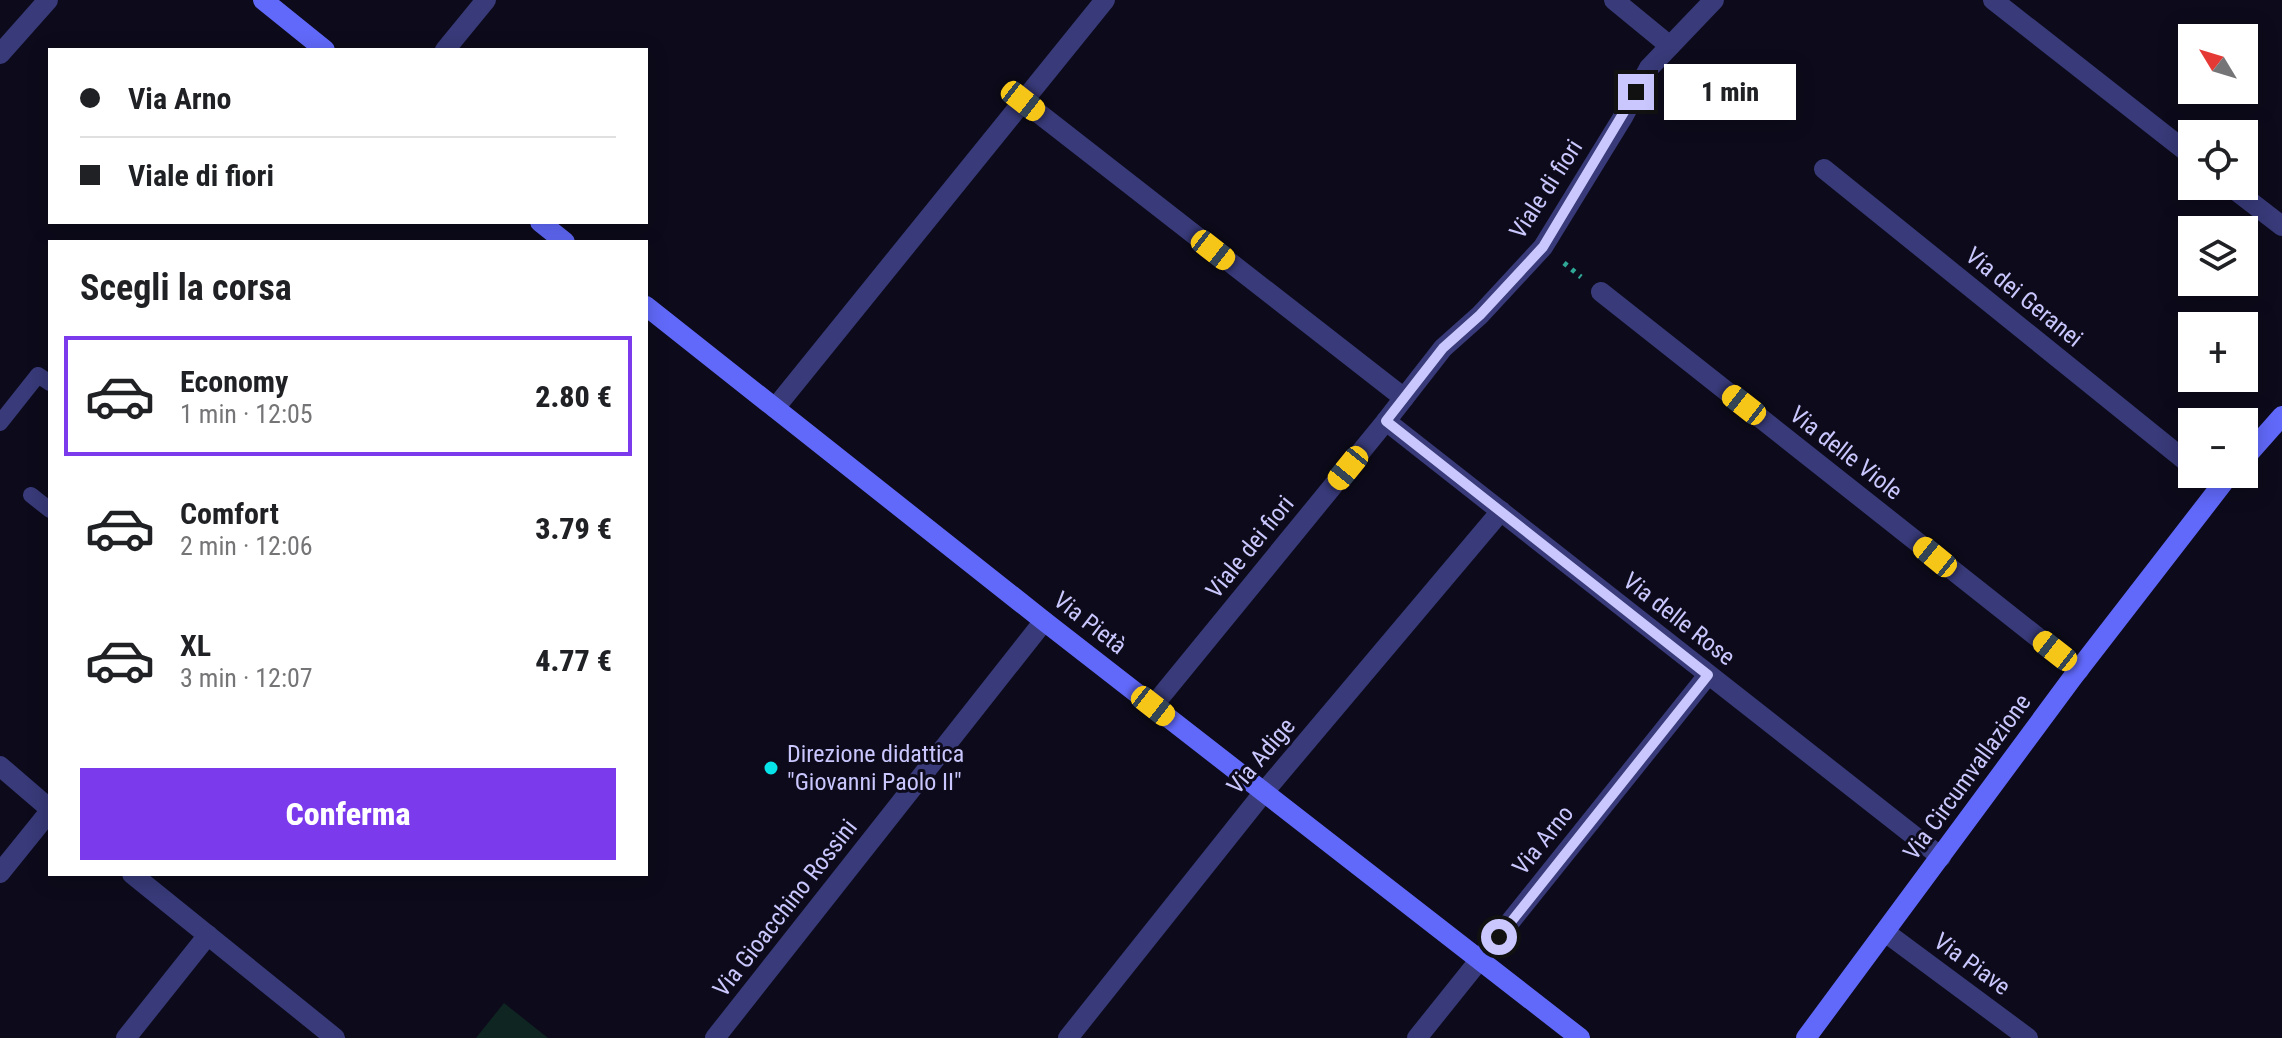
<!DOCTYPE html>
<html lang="it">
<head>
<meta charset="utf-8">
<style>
	body { margin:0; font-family:"Roboto Condensed",sans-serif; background:#f6f6f6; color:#202124; height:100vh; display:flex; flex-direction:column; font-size:30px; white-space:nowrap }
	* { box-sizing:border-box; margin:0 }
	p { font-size:26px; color:#757577 }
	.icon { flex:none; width:44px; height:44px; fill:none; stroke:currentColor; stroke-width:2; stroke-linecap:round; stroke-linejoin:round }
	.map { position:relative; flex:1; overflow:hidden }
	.panel { position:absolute; left:48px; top:240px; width:600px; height:636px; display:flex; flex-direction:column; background:#fff; border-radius:0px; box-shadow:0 4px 20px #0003 }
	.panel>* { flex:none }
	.top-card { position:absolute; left:48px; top:48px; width:600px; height:176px; border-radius:0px; box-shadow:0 4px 20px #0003; display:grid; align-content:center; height:176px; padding:0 32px; background:#fff }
	.needle { width:52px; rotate:308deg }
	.tools { position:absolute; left:2178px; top:24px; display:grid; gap:16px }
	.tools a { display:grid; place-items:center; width:80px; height:80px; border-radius:0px; background:#fff; box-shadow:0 4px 20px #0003; font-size:40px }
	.end { position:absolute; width:36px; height:36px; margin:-18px; border:10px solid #c9c7fd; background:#111; box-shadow:0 0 0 4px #111 }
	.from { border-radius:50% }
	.bubble { position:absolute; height:56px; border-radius:0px; background:#fff; box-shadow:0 4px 20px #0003; font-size:26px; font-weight:800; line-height:56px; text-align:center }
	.car { position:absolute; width:24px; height:48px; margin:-24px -12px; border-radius:10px; box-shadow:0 0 6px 2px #0007; background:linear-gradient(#f5c518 24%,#345 0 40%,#f5c518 0 76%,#345 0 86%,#f5c518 0) }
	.top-card b { display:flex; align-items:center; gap:28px; height:76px; font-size:30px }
	.top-card b+b { border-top:2px solid #e0e0e0 }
	.top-card i { width:20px; height:20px; background:#202124 }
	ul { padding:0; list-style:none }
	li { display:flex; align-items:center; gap:24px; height:120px; margin:0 16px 12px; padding:0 16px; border:4px solid transparent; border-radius:0px }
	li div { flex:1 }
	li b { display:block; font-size:30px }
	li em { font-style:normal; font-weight:800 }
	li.active { border-color:#7c3aed }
	li>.icon { width:72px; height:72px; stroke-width:1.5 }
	h2 { padding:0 32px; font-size:36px; line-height:96px }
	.primary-button { display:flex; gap:16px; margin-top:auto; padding:16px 32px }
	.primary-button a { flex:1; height:92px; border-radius:0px; background:#7c3aed; color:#fff; font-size:32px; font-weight:800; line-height:92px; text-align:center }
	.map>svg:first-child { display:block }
	.green { fill:#0f2522 }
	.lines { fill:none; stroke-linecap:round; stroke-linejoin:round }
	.path { stroke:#30a898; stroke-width:5; stroke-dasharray:4 6; stroke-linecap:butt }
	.lane { stroke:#383a79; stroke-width:16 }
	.street { stroke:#383a79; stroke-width:20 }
	.secondary { stroke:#6169fa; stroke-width:20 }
	.route { stroke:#c9c7fd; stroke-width:10 }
	.poi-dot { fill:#07e4e9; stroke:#0d0b1b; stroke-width:3 }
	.labels { text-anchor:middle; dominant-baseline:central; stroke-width:6; stroke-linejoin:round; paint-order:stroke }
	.street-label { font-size:24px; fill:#c9c7fd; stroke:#0d0b1b }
	.poi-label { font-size:24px; fill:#c9c7fd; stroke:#0d0b1b; text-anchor:start }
</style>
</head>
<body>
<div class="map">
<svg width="2282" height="1038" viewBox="0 0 2282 1038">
	<rect width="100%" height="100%" fill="#0d0b1b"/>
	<path class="green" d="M504,1003l44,35h-72z"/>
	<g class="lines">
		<path class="path" d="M1564,263l17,14"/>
		<g class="lane">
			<path d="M0,423l38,-48 12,8"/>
			<path d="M31,495l19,15"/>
		</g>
		<g class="street">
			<path d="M1614,0l56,46"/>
			<path d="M1993,0l199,156"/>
			<path d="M445,50l41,-50"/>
			<path d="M0,54l48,-54"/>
			<path d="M1023,101l381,297"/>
			<path d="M1824,169l368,297"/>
			<path d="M2230,186l52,40"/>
			<path d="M1601,292l478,378"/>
			<path d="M775,408l330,-408"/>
			<path d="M1386,421l555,436"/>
			<path d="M1153,706l233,-285 57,-73 37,-33 63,-68 80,-130 26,-49 65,-68"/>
			<path d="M0,766l50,43"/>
			<path d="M0,873l50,-62"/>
			<path d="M132,874l203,164"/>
			<path d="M1885,932l143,106"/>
			<path d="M126,1038l82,-103"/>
			<path d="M715,1038l329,-417"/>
			<path d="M1068,1038l196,-246 237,-281"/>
			<path d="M1417,1038l291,-363"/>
		</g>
		<g class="secondary">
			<path d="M263,0l62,50"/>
			<path d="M540,222l25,20"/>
			<path d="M646,306l398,315 536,417"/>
			<path d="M2244,459l38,-43"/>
			<path d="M1806,1038l267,-361 157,-203"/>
		</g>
	</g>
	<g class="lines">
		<path class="route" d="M1499,937l209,-262 -322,-254 57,-73 37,-33 63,-68 93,-155"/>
	</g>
	<circle class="poi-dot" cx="771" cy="768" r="8"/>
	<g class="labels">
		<g class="street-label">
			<text transform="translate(1546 189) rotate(-57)">Viale di fiori</text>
			<text transform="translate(2024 297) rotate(39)">Via dei Geranei</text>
			<text transform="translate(1846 453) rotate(38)">Via delle Viole</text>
			<text transform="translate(1250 547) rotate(-51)">Viale dei fiori</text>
			<text transform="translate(1679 619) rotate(38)">Via delle Rose</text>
			<text transform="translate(1090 623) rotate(38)">Via Pietà</text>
			<text transform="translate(1261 756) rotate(-50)">Via Adige</text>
			<text transform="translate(1967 777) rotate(-54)">Via Circumvallazione</text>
			<text transform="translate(1543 840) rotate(-51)">Via Arno</text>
			<text transform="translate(785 908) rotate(-52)">Via Gioacchino Rossini</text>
			<text transform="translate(1972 964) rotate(36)">Via Piave</text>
		</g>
		<g class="poi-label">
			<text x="787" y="754">Direzione didattica<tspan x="787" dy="28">"Giovanni Paolo II"</tspan></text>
		</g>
	</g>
</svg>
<div class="tools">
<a><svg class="needle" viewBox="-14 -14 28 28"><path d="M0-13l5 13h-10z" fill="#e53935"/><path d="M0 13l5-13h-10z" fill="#757577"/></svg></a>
<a><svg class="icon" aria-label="locate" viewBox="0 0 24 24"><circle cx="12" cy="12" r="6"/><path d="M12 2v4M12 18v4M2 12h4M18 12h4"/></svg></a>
<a><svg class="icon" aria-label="layers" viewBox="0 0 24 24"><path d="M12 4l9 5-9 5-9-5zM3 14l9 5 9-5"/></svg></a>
<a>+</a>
<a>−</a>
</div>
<i class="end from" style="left:1499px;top:937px"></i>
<i class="end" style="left:1636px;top:92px"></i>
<div class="bubble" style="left:1664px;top:64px;width:132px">1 min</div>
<i class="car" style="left:1023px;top:101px;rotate:128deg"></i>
<i class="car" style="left:1213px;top:250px;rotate:128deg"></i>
<i class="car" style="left:1744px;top:405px;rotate:308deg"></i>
<i class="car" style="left:1348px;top:468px;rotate:219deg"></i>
<i class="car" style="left:1935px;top:557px;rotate:309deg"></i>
<i class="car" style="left:2055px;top:651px;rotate:308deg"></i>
<i class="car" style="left:1153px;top:706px;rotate:128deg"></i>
<div class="top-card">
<b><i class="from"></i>Via Arno</b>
<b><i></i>Viale di fiori</b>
</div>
<section class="panel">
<h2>Scegli la corsa</h2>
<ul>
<li class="active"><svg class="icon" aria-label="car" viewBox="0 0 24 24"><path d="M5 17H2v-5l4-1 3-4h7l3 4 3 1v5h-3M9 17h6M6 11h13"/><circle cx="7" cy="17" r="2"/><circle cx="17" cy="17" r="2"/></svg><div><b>Economy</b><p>1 min · 12:05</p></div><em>2.80 €</em></li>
<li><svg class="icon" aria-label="car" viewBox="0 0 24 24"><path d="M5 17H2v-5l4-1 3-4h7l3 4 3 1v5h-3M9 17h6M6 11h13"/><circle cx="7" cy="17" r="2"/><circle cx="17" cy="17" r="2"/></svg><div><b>Comfort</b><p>2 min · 12:06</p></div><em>3.79 €</em></li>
<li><svg class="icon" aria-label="car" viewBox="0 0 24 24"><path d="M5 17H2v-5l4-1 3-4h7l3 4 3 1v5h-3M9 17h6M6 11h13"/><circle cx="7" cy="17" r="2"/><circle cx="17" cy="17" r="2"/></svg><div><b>XL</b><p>3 min · 12:07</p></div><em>4.77 €</em></li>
</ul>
<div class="primary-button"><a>Conferma</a></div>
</section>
</div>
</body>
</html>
